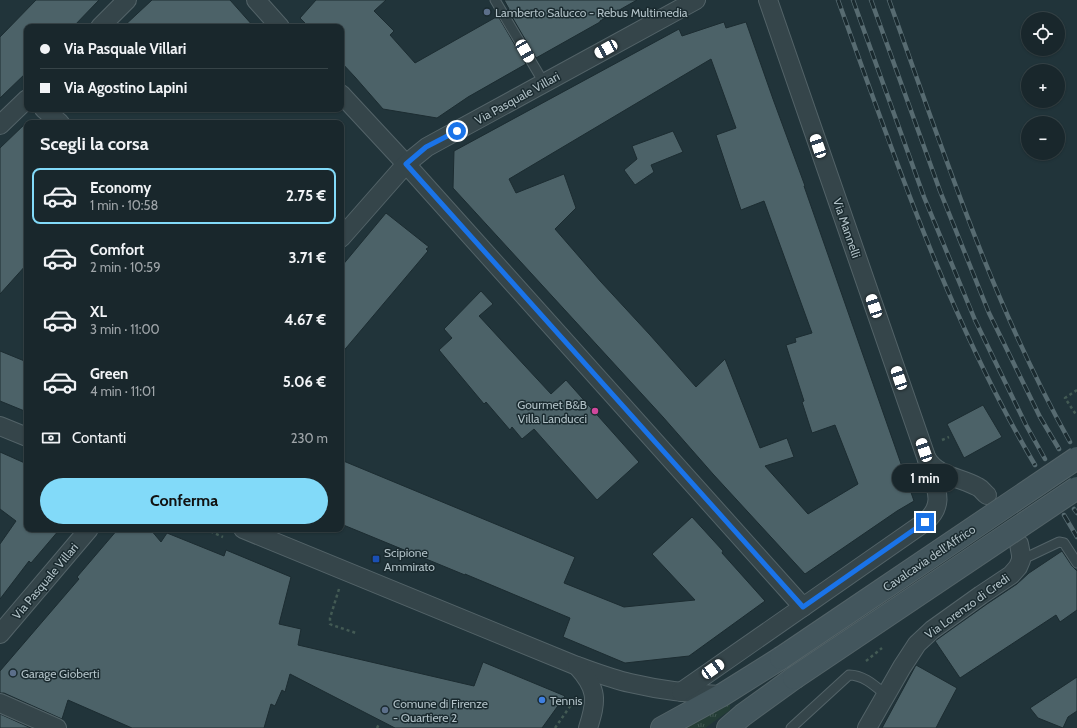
<!DOCTYPE html>
<html lang="it">
<head>
<meta charset="utf-8">
<style>
	body { margin:0; font-family:Cabin,sans-serif; background:#263338; color:#f1f3f6; height:100vh; display:flex; flex-direction:column; font-size:15px; white-space:nowrap }
	* { box-sizing:border-box; margin:0 }
	p { font-size:13px; color:#9fa5a9 }
	.icon { flex:none; width:22px; height:22px; fill:none; stroke:currentColor; stroke-width:2; stroke-linecap:round; stroke-linejoin:round }
	.map { position:relative; flex:1; overflow:hidden }
	.panel { position:absolute; left:24px; top:120px; width:320px; height:412px; display:flex; flex-direction:column; background:#19272c; border-radius:8px; box-shadow:0 1px 3px #0004,0 0 0 1px #374448 }
	.panel>* { flex:none }
	.guide { position:absolute; left:24px; top:24px; width:320px; height:88px; border-radius:8px; box-shadow:0 1px 3px #0004,0 0 0 1px #374448; display:grid; align-content:center; height:88px; padding:0 16px; background:#19272c }
	.buttons { position:absolute; left:1021px; top:12px; display:grid; gap:8px }
	.buttons a { display:grid; place-items:center; width:44px; height:44px; border-radius:50%; background:#19272c; box-shadow:0 1px 3px #0004,0 0 0 1px #374448; font-size:20px }
	.end { position:absolute; width:18px; height:18px; margin:-9px; border:5px solid #1a73e8; background:#fff; box-shadow:0 0 0 2px #fff }
	.from { border-radius:50% }
	.bubble { position:absolute; height:28px; border-radius:14px; background:#19272c; box-shadow:0 1px 3px #0004,0 0 0 1px #374448; font-size:13px; font-weight:700; line-height:28px; text-align:center }
	.car { position:absolute; width:12px; height:24px; margin:-12px -6px; border-radius:5px; box-shadow:0 0 3px 1px #0007; background:linear-gradient(#fff 24%,#345 0 40%,#fff 0 76%,#345 0 86%,#fff 0) }
	.guide b { display:flex; align-items:center; gap:14px; height:38px; font-size:15px }
	.guide b+b { border-top:1px solid #374448 }
	.guide i { width:10px; height:10px; background:#f1f3f6 }
	ul { padding:0; list-style:none }
	li { display:flex; align-items:center; gap:12px; height:56px; margin:0 8px 6px; padding:0 8px; border:2px solid transparent; border-radius:8px }
	li div { flex:1 }
	li b { display:block; font-size:15px }
	li em { font-style:normal; font-weight:700 }
	li.selected { border-color:#82daf9 }
	li>.icon { width:36px; height:36px; stroke-width:1.5 }
	h2 { padding:0 16px; font-size:18px; line-height:48px }
	.pay { display:flex; align-items:center; gap:10px; height:44px; padding:0 16px; font-size:15px }
	.pay p { margin-inline-start:auto }
	.button { display:flex; gap:8px; margin-top:auto; padding:8px 16px }
	.button a { flex:1; height:46px; border-radius:24px; background:#82daf9; color:#111; font-size:16px; font-weight:700; line-height:46px; text-align:center }
	.map>svg:first-child { display:block }
	.grass { fill:url(#grass-tufts) }
	.building { fill:#4c6268; stroke:#1c2c31; fill-rule:evenodd }
	.lines { fill:none; stroke-linecap:round; stroke-linejoin:round }
	.lane-casing { stroke:#536368; stroke-width:11 }
	.street-casing { stroke:#536368; stroke-width:20 }
	.secondary-casing { stroke:#536368; stroke-width:24 }
	.path { stroke:#435a54; stroke-width:2.5; stroke-dasharray:3 3; stroke-linecap:butt }
	.lane { stroke:#35454a; stroke-width:9 }
	.street { stroke:#35454a; stroke-width:18 }
	.secondary { stroke:#43565d; stroke-width:22 }
	.rail-casing { stroke:#576b71; stroke-width:4.5 }
	.rail { stroke:#1a2a2f; stroke-width:3; stroke-dasharray:9; stroke-linecap:butt }
	.secondary-bridge-casing { stroke:#536368; stroke-width:24; stroke-linecap:butt }
	.secondary-bridge { stroke:#43565d; stroke-width:22 }
	.route { stroke:#1a73e8; stroke-width:5 }
	.service-dot { fill:#5c6f8a; stroke:#1a2a2f; stroke-width:1.5 }
	.hotel-dot { fill:#d1479c; stroke:#1a2a2f; stroke-width:1.5 }
	.transit-dot { fill:#1a4fb4; stroke:#1a2a2f; stroke-width:1.5 }
	.shop-dot { fill:#3f7fe0; stroke:#1a2a2f; stroke-width:1.5 }
	.labels { text-anchor:middle; dominant-baseline:central; stroke-width:3; stroke-linejoin:round; paint-order:stroke }
	.poi-label { font-size:12px; fill:#b0c0c6; stroke:#1a2a2f; text-anchor:start }
	.street-label { font-size:12px; fill:#b0c0c6; stroke:#1a2a2f }
</style>
</head>
<body>
<div class="map">
<svg width="1077" height="728" viewBox="0 0 1077 728">
	<defs>
		<pattern id="grass-tufts" width="24" height="20" patternUnits="userSpaceOnUse"><rect width="24" height="20" fill="#243d36"/><path d="M3 7l-1-3M5 7V3M7 7l1-3M15 17l-1-3M17 17v-4M19 17l1-3" fill="none" stroke="#415752"/></pattern>
	</defs>
	<rect width="100%" height="100%" fill="#21343a"/>
	<path class="grass" d="M730,700v10l-25,18h-27z"/>
	<g class="building">
		<path d="M36,0h63l-26,27h-46v45l-27,26v-61z"/>
		<path d="M152,0h78l24,27h-131z"/>
		<path d="M316,0h70l-12,11 20,20 -4,4 25,28 83,-47 28,48 -58,33 -31,21 -54,-9 -28,-32 -14,-15v-35h-32l-9,-9z"/>
		<path d="M504,0h133l-37,21v1l-64,36 -28,-48 1,-1z"/>
		<path d="M724,22l2,6 20,-6 27,77 32,87h-1l110,315 -17,10 -92,63 -92,-100 -50,-57 -210,-229 1,-37 225,-122 3,7zM711,59l25,69 -20,7 25,75 23,-9 48,132 -17,5 1,4 -10,3 18,56 -2,1 10,31 23,-8 23,59 -50,30 -43,-48 29,-9 -7,-19 -27,10 -35,-89 -29,28 -46,-52 -49,-53 -46,-53 21,-21 -12,-34 -48,19 -7,-14z"/>
		<path d="M27,122v142l-27,30v-146z"/>
		<path d="M673,131l10,21 -32,13 3,7 -19,13 -11,-15 13,-11 -5,-13z"/>
		<path d="M386,213l43,34 -3,2 2,2 -87,103v-87z"/>
		<path d="M481,291l12,13 -14,12 46,50 26,28 15,-14 73,82 -42,38 -63,-71 -12,10 -10,-12 -2,3 -24,-28 -2,2 -45,-54 13,-12 -8,-9z"/>
		<path d="M0,351l27,11v50l-27,-11z"/>
		<path d="M983,405l19,32 -38,21 -17,-34z"/>
		<path d="M0,452l27,12v65h33l-29,34 -2,-2 -29,38v-55l16,-23 -16,-12z"/>
		<path d="M341,460l234,97 -11,26 60,24 71,-7 -43,-46 40,-37 31,34 -1,2 43,48 -76,55 -64,7 -62,-26 7,-19 -105,-44v1l-124,-51z"/>
		<path d="M118,529h32l11,13 6,-9 57,23 2,-6 65,27 -12,47 22,5 -3,16 176,41 9,-24 82,34 -23,32h-147l-105,-54 -5,18 -3,-2 -7,16 -4,-2 -7,24h-132l-64,-28 -6,19 -58,-26h-4v-22l79,-92 -2,-2z"/>
		<path d="M1062,551l10,15 5,5v39l-17,12 -4,-7 -96,63 -25,-37 52,-37 30,-20 12,-11z"/>
		<path d="M916,665l41,23 -17,32 -4,8h-54z"/>
		<path d="M1077,677v34l-9,6 -5,11 -25,-10 -8,-10z"/>
		<path d="M0,714l31,14h-31z"/>
	</g>
	<g class="lines">
		<g class="lane-casing">
			<g id="lane">
				<path d="M495,0l49,83"/>
				<path d="M1021,560l38,-18 5,1 13,20"/>
				<path d="M791,728l58,-53c15,0 26,11 37,20"/>
			</g>
		</g>
		<g class="street-casing">
			<g id="street">
				<path d="M256,0l24,27"/>
				<path d="M100,27l27,-27"/>
				<path d="M341,94l65,70 397,443"/>
				<path d="M44,109l16,14"/>
				<path d="M0,125l27,-26"/>
				<path d="M341,238l65,-74 21,-17 269,-147"/>
				<path d="M0,426l27,11"/>
				<path d="M927,459c11,18 34,18 51,28 4,2 6,6 9,8"/>
				<path d="M243,529l334,137c17,6 35,13 53,17 30,7 61,11 92,12"/>
				<path d="M0,634l89,-105"/>
				<path d="M577,666c21,23 20,34 11,62"/>
				<path d="M681,692l244,-170c18,-15 13,-29 7,-48l-164,-474"/>
				<path d="M0,703l57,25"/>
				<path d="M867,728l35,-61 15,-23 15,-14 49,-35 30,-20 7,-8 3,-7v-5l-2,-11"/>
			</g>
		</g>
		<g class="secondary-casing">
			<g id="secondary">
				<path d="M662,728l60,-33 59,-37"/>
				<path d="M728,728l15,-13 51,-37"/>
			</g>
		</g>
		<g class="path">
			<path d="M1077,390l-12,8 12,18"/>
			<path d="M942,440l7,-3"/>
			<path d="M205,529l18,8"/>
			<path d="M339,589l-9,29v6l2,1 24,8"/>
			<path d="M866,661l16,-13"/>
			<path d="M377,728l2,-4"/>
			<path d="M555,728l18,-26"/>
		</g>
		<use href="#lane" class="lane"/>
		<use href="#street" class="street"/>
		<use href="#secondary" class="secondary"/>
		<g class="rail-casing">
			<g id="rail">
				<path d="M838,0c57,158 111,320 197,465"/>
				<path d="M853,0l71,197 51,123 51,105 19,34"/>
				<path d="M871,0l69,191 49,122 51,104 19,32"/>
				<path d="M889,0c54,150 103,303 181,442"/>
				<path d="M1074,509l3,4"/>
				<path d="M1064,515l13,22"/>
			</g>
		</g>
		<use href="#rail" class="rail"/>
		<g class="secondary-bridge-casing">
			<g id="secondary-bridge">
				<path d="M781,658l296,-200"/>
				<path d="M794,678l283,-190"/>
			</g>
		</g>
		<use href="#secondary-bridge" class="secondary-bridge"/>
	</g>
	<g class="lines">
		<path class="route" d="M457,131l-31,16 -20,17 397,443 122,-85"/>
	</g>
	<g class="service-dot">
		<circle cx="487" cy="12" r="4"/>
		<circle cx="13" cy="673" r="4"/>
		<circle cx="385" cy="710" r="4"/>
	</g>
	<circle class="hotel-dot" cx="595" cy="411" r="4"/>
	<rect class="transit-dot" x="372" y="555" width="8" height="8" rx="2"/>
	<circle class="shop-dot" cx="542" cy="700" r="4"/>
	<g class="labels">
		<g class="poi-label">
			<text x="495" y="12">Lamberto Salucco - Rebus Multimedia</text>
			<text x="587" y="404" text-anchor="end">Gourmet B&amp;B<tspan x="587" dy="14">Villa Landucci</tspan></text>
			<text x="384" y="552">Scipione<tspan x="384" dy="14">Ammirato</tspan></text>
			<text x="21" y="673">Garage Gioberti</text>
			<text x="550" y="700">Tennis</text>
			<text x="393" y="703">Comune di Firenze<tspan x="393" dy="14">- Quartiere 2</tspan></text>
		</g>
		<g class="street-label">
			<text transform="translate(517 98) rotate(-29)">Via Pasquale Villari</text>
			<text transform="translate(847 228) rotate(71)">Via Mannelli</text>
			<text transform="translate(929 558) rotate(-34)">Cavalcavia dell'Affrico</text>
			<text transform="translate(45 581) rotate(-50)">Via Pasquale Villari</text>
			<text transform="translate(967 606) rotate(-36)">Via Lorenzo di Credi</text>
		</g>
	</g>
</svg>
<div class="buttons">
<a><svg class="icon" aria-label="locate" viewBox="0 0 24 24"><circle cx="12" cy="12" r="6"/><path d="M12 2v4M12 18v4M2 12h4M18 12h4"/></svg></a>
<a>+</a>
<a>−</a>
</div>
<i class="end from" style="left:457px;top:131px"></i>
<i class="end" style="left:925px;top:522px"></i>
<div class="bubble" style="left:892px;top:464px;width:66px">1 min</div>
<i class="car" style="left:606px;top:49px;rotate:241deg"></i>
<i class="car" style="left:525px;top:51px;rotate:150deg"></i>
<i class="car" style="left:818px;top:146px;rotate:341deg"></i>
<i class="car" style="left:874px;top:306px;rotate:341deg"></i>
<i class="car" style="left:899px;top:378px;rotate:341deg"></i>
<i class="car" style="left:924px;top:450px;rotate:341deg"></i>
<i class="car" style="left:713px;top:669px;rotate:55deg"></i>
<div class="guide">
<b><i class="from"></i>Via Pasquale Villari</b>
<b><i></i>Via Agostino Lapini</b>
</div>
<section class="panel">
<h2>Scegli la corsa</h2>
<ul>
<li class="selected"><svg class="icon" aria-label="car" viewBox="0 0 24 24"><path d="M5 17H2v-5l4-1 3-4h7l3 4 3 1v5h-3M9 17h6M6 11h13"/><circle cx="7" cy="17" r="2"/><circle cx="17" cy="17" r="2"/></svg><div><b>Economy</b><p>1 min · 10:58</p></div><em>2.75 €</em></li>
<li><svg class="icon" aria-label="car" viewBox="0 0 24 24"><path d="M5 17H2v-5l4-1 3-4h7l3 4 3 1v5h-3M9 17h6M6 11h13"/><circle cx="7" cy="17" r="2"/><circle cx="17" cy="17" r="2"/></svg><div><b>Comfort</b><p>2 min · 10:59</p></div><em>3.71 €</em></li>
<li><svg class="icon" aria-label="car" viewBox="0 0 24 24"><path d="M5 17H2v-5l4-1 3-4h7l3 4 3 1v5h-3M9 17h6M6 11h13"/><circle cx="7" cy="17" r="2"/><circle cx="17" cy="17" r="2"/></svg><div><b>XL</b><p>3 min · 11:00</p></div><em>4.67 €</em></li>
<li><svg class="icon" aria-label="car" viewBox="0 0 24 24"><path d="M5 17H2v-5l4-1 3-4h7l3 4 3 1v5h-3M9 17h6M6 11h13"/><circle cx="7" cy="17" r="2"/><circle cx="17" cy="17" r="2"/></svg><div><b>Green</b><p>4 min · 11:01</p></div><em>5.06 €</em></li>
</ul>
<div class="pay"><svg class="icon" aria-label="cash" viewBox="0 0 24 24"><path d="M3 7h18v10H3z"/><circle cx="12" cy="12" r="2"/></svg>Contanti<p>230 m</p></div>
<div class="button"><a>Conferma</a></div>
</section>
</div>
</body>
</html>
